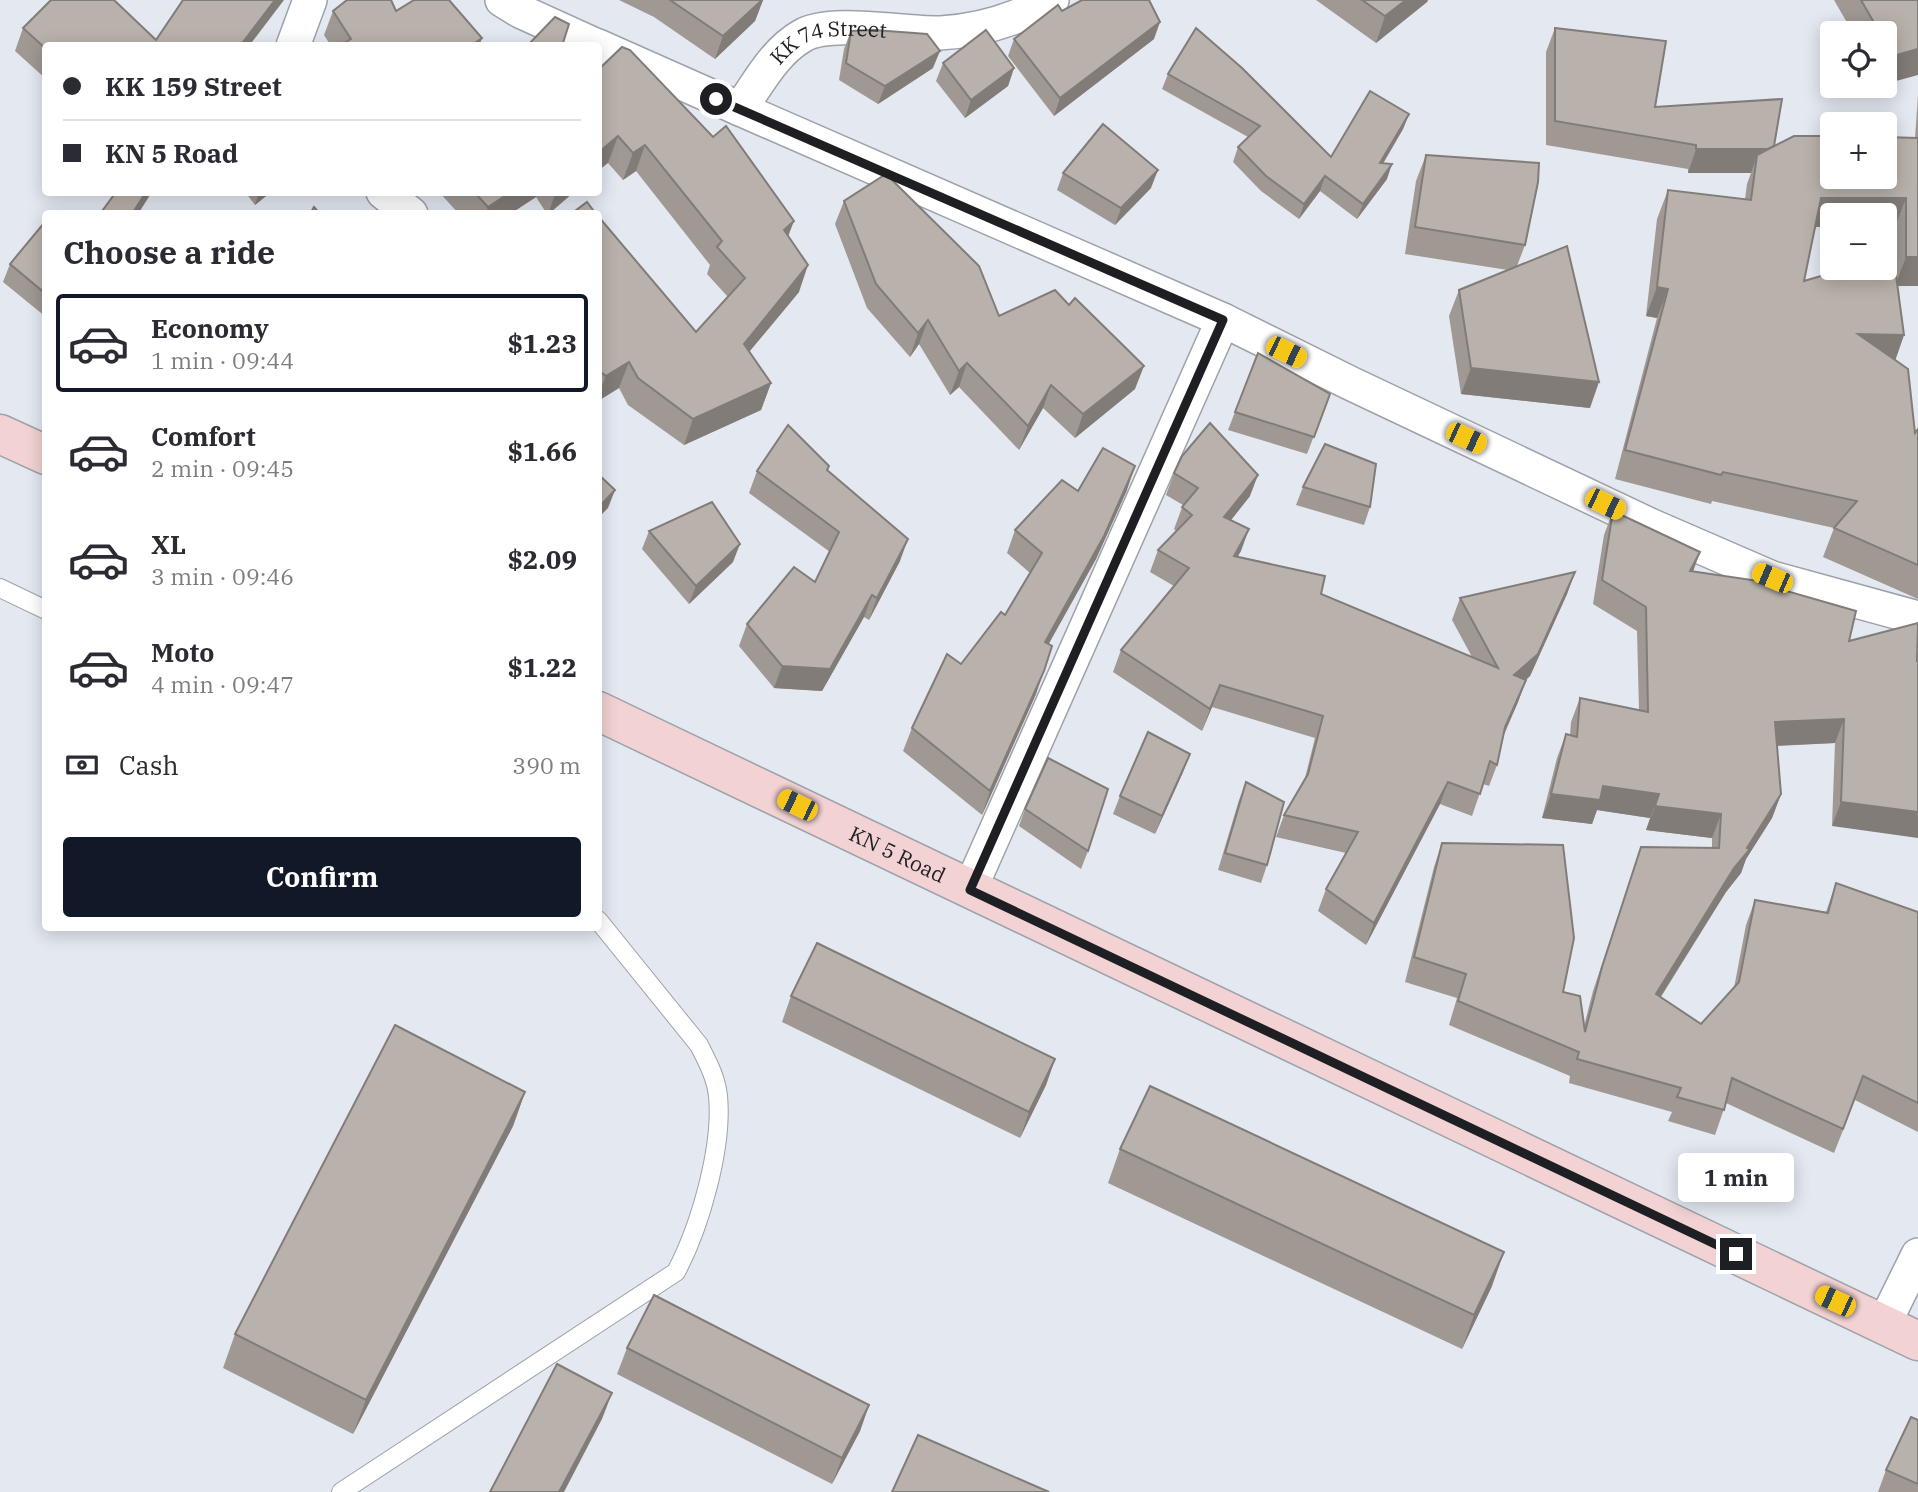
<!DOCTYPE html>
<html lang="en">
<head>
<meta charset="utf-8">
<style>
	body { margin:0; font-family:"IBM Plex Serif",serif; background:#f7f7f7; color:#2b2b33; height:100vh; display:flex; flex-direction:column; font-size:26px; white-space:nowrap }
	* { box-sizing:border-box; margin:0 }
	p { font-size:23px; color:#7c7c81 }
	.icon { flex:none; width:38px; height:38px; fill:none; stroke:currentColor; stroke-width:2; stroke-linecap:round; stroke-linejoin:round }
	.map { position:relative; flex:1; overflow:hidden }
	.drawer { position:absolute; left:42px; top:210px; width:560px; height:721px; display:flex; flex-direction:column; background:#fff; border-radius:7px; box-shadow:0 4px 18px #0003 }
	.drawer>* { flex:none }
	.banner { position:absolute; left:42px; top:42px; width:560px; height:154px; border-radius:7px; box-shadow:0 4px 18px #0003; display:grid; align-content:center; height:154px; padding:0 21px; background:#fff }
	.controls { position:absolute; left:1820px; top:21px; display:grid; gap:14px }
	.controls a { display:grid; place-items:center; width:77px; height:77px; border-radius:7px; background:#fff; box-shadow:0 4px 18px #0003; font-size:35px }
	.end { position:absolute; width:32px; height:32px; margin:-16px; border:9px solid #1d1f22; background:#fff; box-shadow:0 0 0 4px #fff }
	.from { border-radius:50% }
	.bubble { position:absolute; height:49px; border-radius:7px; background:#fff; box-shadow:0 4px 18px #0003; font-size:23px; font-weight:800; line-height:49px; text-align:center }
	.car { position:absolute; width:21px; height:42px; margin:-21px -10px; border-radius:9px; box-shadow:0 0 5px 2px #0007; background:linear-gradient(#f5c518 24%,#345 0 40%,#f5c518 0 76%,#345 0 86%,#f5c518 0) }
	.banner b { display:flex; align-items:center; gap:24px; height:66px; font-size:26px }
	.banner b+b { border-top:2px solid #e1e1e2 }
	.banner i { width:18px; height:18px; background:#2b2b33 }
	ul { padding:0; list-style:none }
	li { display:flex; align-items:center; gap:21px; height:98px; margin:0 14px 10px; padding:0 7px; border:4px solid transparent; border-radius:7px }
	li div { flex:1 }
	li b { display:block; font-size:26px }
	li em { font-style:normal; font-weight:800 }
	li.active { border-color:#111827 }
	li>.icon { width:63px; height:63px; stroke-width:1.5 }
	h2 { padding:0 21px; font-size:32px; line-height:84px }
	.pay { display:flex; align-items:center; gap:18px; height:77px; padding:0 21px; font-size:26px }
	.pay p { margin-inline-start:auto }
	.cta { display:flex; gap:14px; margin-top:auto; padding:14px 21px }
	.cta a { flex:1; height:80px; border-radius:7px; background:#111827; color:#fff; font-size:28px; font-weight:800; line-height:80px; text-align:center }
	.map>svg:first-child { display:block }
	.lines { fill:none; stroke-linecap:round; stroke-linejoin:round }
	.service-casing { stroke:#9da2aa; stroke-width:20 }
	.minor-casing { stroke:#9da2aa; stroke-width:36 }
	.secondary-casing { stroke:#9da2aa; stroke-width:41 }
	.service { stroke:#fff; stroke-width:18 }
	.minor { stroke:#fff; stroke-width:33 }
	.secondary { stroke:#f2d2d3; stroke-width:38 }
	.wall { fill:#9f9893; fill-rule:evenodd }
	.shaded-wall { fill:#827c78 }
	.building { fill:#b9b1ab; stroke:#827c78; stroke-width:2 }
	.route { stroke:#1d1f22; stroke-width:9 }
	.labels { text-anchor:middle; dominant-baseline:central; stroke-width:6; stroke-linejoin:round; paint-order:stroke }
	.street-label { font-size:21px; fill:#1d1f22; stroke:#e3e8f1 }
</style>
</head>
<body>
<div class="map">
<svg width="1918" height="1492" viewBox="0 0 1918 1492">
	<rect width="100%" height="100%" fill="#e3e8f1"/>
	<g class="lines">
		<g class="service-casing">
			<g id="service">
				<path d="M0,588l46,22"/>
				<path d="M341,1492l335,-220c24,-45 47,-125 42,-176 -2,-19 -11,-35 -19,-51l-101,-125"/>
			</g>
		</g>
		<g class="minor-casing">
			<g id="minor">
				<path d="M502,0l18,11 77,35"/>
				<path d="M293,46l17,-46"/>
				<path id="s1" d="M598,46l142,63c18,-25 34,-57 62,-73 28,-17 103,-2 138,-3 40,-2 77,-14 112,-33"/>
				<path d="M740,109l483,211 127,63 302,143 120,52 146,40"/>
				<path d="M383,192l28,22"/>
				<path d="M970,889l253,-569"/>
				<path d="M1884,1324l34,-69"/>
			</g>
		</g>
		<g class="secondary-casing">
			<g id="secondary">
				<path d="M0,434l46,21"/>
				<path id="s2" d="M598,711l1320,630"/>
			</g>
		</g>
		<use href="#service" class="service"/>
		<use href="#minor" class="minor"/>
		<use href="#secondary" class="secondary"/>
	</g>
	<g class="wall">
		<path d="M619,0h144l-8,21 -40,38 -61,-42z"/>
		<path d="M1316,0h112l-1,2 -51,41z"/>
		<path d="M1834,0h84l-33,84v-51h-32z"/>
		<path d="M333,11h63l86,27 -3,8h-148l-7,-11z"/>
		<path d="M1062,11l92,28 -100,77 -46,-60 6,-17z"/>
		<path d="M23,28l133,12 93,6h-203v33l-31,-28z"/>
		<path d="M1555,28l100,79 119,39 141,-8 3,-43v191h-21l7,49 -9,25 20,73 3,-4v170l-95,-42 11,-29 -122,-27 -1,3 -96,-25 42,-161 -11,-2 11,-97 11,-29 77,9 2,-15 4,-11h-63v-4l-142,-24v-93zM1815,227h80v42l-91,12z"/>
		<path d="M851,31l82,37 -55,36 -39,-24 5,-31z"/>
		<path d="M943,63l71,5 -6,18 -43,32 -29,-37z"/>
		<path d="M598,70l190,166 11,56 -50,60 22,31 -10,27 -77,35 -56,-40 -9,-17 -21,13v-185l98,116 32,-35 -21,-23 3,-9 -74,-94 -13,9 -15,-17z"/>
		<path d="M1168,74l163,83 78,-43 -6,15 -20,35 4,15 -30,40 -37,-28 -21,28 -38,-28 -28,-29 5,-15 10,-10 -86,-48z"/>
		<path d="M1426,155l99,90 -8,21 73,142 -129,-14 -12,-78 10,-26 49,-20 -103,-16 11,-73z"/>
		<path d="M1063,173l88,15 -36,37 -58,-35z"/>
		<path d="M245,192h26l-16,13z"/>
		<path d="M439,192h135l-25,22h-2l-11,-17 -26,17h-51z"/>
		<path d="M844,201l155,115 136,73 -60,49 -32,-30 -24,42 -60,-63 -9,8 -31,-51 -9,13 -43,-49 -32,-84z"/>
		<path d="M46,225v92l-43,-35 7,-18z"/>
		<path d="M1330,394l-23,60 -79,-24 7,-18z"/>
		<path d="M827,470l73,91 -31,59 -5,-3 -42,74 -48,-3 -35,-42 8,-22 68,-42 15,-30 -81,-59 8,-22z"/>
		<path d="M1174,473l76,23 -19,24 18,9 -12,28 84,37 151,63 -20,-37 8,-22 115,-26 -8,22 -37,82 -4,4 -8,22 -14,33 -7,30 -8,21 -6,-2 -11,32 -32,-12 -74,141 -48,-34 8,-22 20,-36 -70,-16 8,-22 20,-33 11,-44 -103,-31 -10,24 -89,-59 8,-22 53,-64 -24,-14 8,-22 18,-19 -2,-2 9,-24 -17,-10z"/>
		<path d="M1303,487l67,20 -6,18 -68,-20z"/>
		<path d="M1127,490l-31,69 -48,85 -12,50 -54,121 -79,-64 9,-23 49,-64 44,-49 25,-42 -23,-20 8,-23 63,-39z"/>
		<path d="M1613,511l87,41 -7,20 66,11 90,58 68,20 -85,165 3,-83 -58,3 4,48 -9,24 -26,41 -5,14 -15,19 -65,105 40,27 33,-36 12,-63 9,-25 71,12 10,-29 82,29v220l-63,-32 -21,53 -108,-50 -11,32 -47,-14 4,-9 -103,-29 1,-7 -121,-51 8,-27 -52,-16 29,-115 8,-24 121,149 21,34 9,-35 48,-144 71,1v-10l-66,-8 4,-12 -53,-8 -5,14 -50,-6 15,-60 9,-24 4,1 1,-13 9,-24 59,12 -2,-79 -44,-27 11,-69z"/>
		<path d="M649,531l84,31 -44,42 -47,-55z"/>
		<path d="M1183,772l-28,62 -42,-20 7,-18z"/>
		<path d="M1246,782l21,83 -6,18 -43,-13 21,-70z"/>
		<path d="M1025,809l63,42 -7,18 -62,-43z"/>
		<path d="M791,996l264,63 -9,26 -26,53 -238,-116z"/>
		<path d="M525,1092l-12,34 -160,308 -130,-66 12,-34z"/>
		<path d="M1120,1149l372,137 -30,63 -354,-166z"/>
		<path d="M627,1348l242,57 -9,26 -28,53 -215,-110z"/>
		<path d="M1918,1420v72h-40l8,-22z"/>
	</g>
	<g class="shaded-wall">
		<path d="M275,0h9l-35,46h-9z"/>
		<path d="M762,0h1l-8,21 -40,38 8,-23z"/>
		<path d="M1406,0h22l-1,2 -51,41 9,-27z"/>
		<path d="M1160,22l-6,17 -100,77 6,-18z"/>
		<path d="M482,38l-3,8h-9z"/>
		<path d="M1918,49v26l-33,9v-6l8,-22z"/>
		<path d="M940,51l-7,17 -55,36 7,-18z"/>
		<path d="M1014,68l-6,18 -43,32 6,-18z"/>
		<path d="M1409,114l-6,15 -29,49 6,-15z"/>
		<path d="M618,136l-10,27 -10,8v-18z"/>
		<path d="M645,145l-9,26 -13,9 10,-27z"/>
		<path d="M1696,149h77l-16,6 -6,18h-63z"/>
		<path d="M1392,164l-5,15 -30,40 6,-15z"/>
		<path d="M1158,170l-7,18 -36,37 6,-17z"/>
		<path d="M1325,176l-5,15 -21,28 5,-15z"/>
		<path d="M146,192h6l-14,22h-6z"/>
		<path d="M259,192h12l-16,13z"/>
		<path d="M511,192h26l-1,5 -26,17h-24l2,-7z"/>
		<path d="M556,192h18l-26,22z"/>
		<path d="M1821,198h85l-11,29h-10v-12h-53v12h-22z"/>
		<path d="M794,221l-10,26v-17z"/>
		<path d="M1906,257h12v29h-23z"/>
		<path d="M808,265l-9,27 -65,78 10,-26z"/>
		<path d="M1657,287l11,2 -11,29 -11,-2z"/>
		<path d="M928,320l-9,24 -9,13 8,-24z"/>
		<path d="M1858,334l46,1 -10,29z"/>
		<path d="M629,362l-10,26 -21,13v-5l8,-20z"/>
		<path d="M967,363l-8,24 -9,8 9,-24z"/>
		<path d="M1144,366l-9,23 -60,49 8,-24z"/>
		<path d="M1471,368l128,14 -9,26 -129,-14z"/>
		<path d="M771,383l-10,27 -77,35 9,-26z"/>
		<path d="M1051,385l-8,23 -24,42 9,-24z"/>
		<path d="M1135,466l-8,24 -31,69 -59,106 8,-23z"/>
		<path d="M1258,475l-8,21 -34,43 8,-22z"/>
		<path d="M615,490l-7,18 -10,10v-10z"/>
		<path d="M1249,529l-8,22 -15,27 8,-22z"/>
		<path d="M908,539l-8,22 -31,59 8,-22z"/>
		<path d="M740,544l-7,18 -44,42 7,-18z"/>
		<path d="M1700,552l-9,24 -1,-5z"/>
		<path d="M1575,572l-8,22 -37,82 -24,20 8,-21z"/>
		<path d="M872,595l-8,22 -42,74 -48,-3 8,-22z"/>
		<path d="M1044,671l-8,23 -54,121 8,-24z"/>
		<path d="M1526,680l-8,22 -21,47 8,-22z"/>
		<path d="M1220,685l-8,22 -10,24 8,-22z"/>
		<path d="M1844,719l-9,24 -69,3 9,-24z"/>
		<path d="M1190,754l-7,18 -28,62 7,-18z"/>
		<path d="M1448,782l-8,22 -74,141 8,-22z"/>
		<path d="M1603,786l56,8 -9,24 -53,-8 -5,14 -50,-6 9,-24z"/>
		<path d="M1781,794l-9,24 -26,41 -5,14 -15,19 -79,126 9,-24z"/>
		<path d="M1841,802l77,10v26l-86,-12z"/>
		<path d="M1655,806l66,8 -9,24 -66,-8z"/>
		<path d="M1055,1059l-9,26 -26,53 9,-26z"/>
		<path d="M525,1092l-12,34 -160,308 13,-34z"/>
		<path d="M1504,1252l-12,34 -30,63 12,-34z"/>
		<path d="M612,1393l-10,26 -38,73h-5z"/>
		<path d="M869,1405l-9,26 -28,53 10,-26z"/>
	</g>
	<g class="building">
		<path d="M51,0h63l42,40 27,-40h92l-35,46h-194v3l-23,-21z"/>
		<path d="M347,0h44l5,11 18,-11h35l33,38 -12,8h-121l-3,-4 5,-3 -18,-28z"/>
		<path d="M670,0h92l-39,36z"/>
		<path d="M1082,0h67l11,22 -100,76 -46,-59 44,-34 4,6z"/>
		<path d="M1362,0h44l-21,16z"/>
		<path d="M1861,0h57v49l-25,7 -8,-15v-8h-5z"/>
		<path d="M555,17l14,7 -7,22h-35z"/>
		<path d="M1196,28l46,40 89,89 39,-66 39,23 -29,49 12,1 -29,40 -38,-28 -21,28 -38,-28 -28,-29 22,-21 -92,-52z"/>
		<path d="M1555,28l111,13 -11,66 127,-8 -8,47 -6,3h-72v-4l-141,-24z"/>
		<path d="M874,30l53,4 13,17 -55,35 -39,-23 5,-32z"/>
		<path d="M986,30l28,38 -43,32 -28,-37z"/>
		<path d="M622,47l8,3 83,87 13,-11 68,95 -10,9 24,35 -64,79 27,39 -78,36 -55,-41 -9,-16 -23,14 -8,-6v-154l98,116 49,-54 -28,-31 5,-6 -77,-96 -12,8 -15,-17 -20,17v-83z"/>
		<path d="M1103,124l55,46 -37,38 -58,-35z"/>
		<path d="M1794,136h38v41h53v-40l33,1v119h-12v-59h-85l-17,83 44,-13h37v-12l8,-3 11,82 -46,-1 50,35 7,64 3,-4v136l-84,-37 23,-27 -134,-29 -2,3 -96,-25 43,-161 -11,-2 11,-97 83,10 6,-45z"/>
		<path d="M1426,155l113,8 -1,19 -13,63 -110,-18z"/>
		<path d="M886,174l93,92 20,50 56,-26 14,15 6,-7 69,68 -61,48 -32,-29 -23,41 -61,-63 -8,8 -31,-51 -10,13 -42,-49 -32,-83z"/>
		<path d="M116,192h30l-14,22h-32z"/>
		<path d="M474,192h37l-23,15z"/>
		<path d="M587,202l9,12h-25z"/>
		<path d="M314,207l6,7h-10z"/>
		<path d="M44,223l2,2v69l-36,-30z"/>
		<path d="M1567,246l32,136 -128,-14 -12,-78z"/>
		<path d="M1258,353l72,41 -16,43 -79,-25z"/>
		<path d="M1210,423l48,52 -34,42 25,12 -15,27 91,20 -4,18 177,74 -38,-70 115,-26 -37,82 -24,21 12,5 -21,47 -8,38 -7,-4 -10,33 -32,-12 -74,141 -48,-34 32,-57 -74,-17 24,-41 15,-58 -103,-31 -10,24 -89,-59 68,-82 -31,-18 34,-35 -10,-8 16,-19 -24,-15 8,-17z"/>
		<path d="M788,425l41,41 -2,4 81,69 -31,59 -5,-3 -42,74 -48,-3 -35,-42 47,-57 21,15 24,-50 -82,-61z"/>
		<path d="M1325,444l51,20 -6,43 -67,-20z"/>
		<path d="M1103,448l32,18 -31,70 -59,106 7,4 -8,25 -54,120 -78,-63 35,-74 14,10 40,-52 4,3 37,-62 -27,-23 47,-50 16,11z"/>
		<path d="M598,474l17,16 -17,18z"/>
		<path d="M712,502l28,42 -44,42 -47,-55z"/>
		<path d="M1613,511l87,41 -10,19 69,10v2l97,28 -7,30 69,-18 -1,38h1v151l-77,-10 3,-83 -69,3 6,72 -34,54 3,1 -16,19 -78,126 45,30 38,-42 16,-82 73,13 8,-30 82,29v191l-55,-27 -20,53 -111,-51 -8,32 -47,-13 4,-9 -104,-29 2,-7 -121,-51 8,-27 -52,-17 28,-114 121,2 11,93 -11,54 17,4 5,36 17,-65 39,-120 78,1 2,-34 -66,-8 4,-12 -56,-8 -3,14 -49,-6 15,-60 11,3 3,-39 68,14 -2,-105 -44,-27z"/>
		<path d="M1148,732l42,22 -28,62 -42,-20z"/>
		<path d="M1048,758l60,31 -20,62 -63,-42z"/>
		<path d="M1246,782l38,20 -17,63 -42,-12z"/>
		<path d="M817,943l238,116 -26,53 -238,-116z"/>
		<path d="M395,1025l130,67 -159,308 -131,-66z"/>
		<path d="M1150,1086l354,166 -30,63 -354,-166z"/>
		<path d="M654,1295l215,110 -27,53 -215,-110z"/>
		<path d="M557,1364l55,29 -53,99h-69z"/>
		<path d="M1911,1417l7,3v64l-32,-14z"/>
		<path d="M918,1435l131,57h-157z"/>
	</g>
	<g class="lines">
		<path class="route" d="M716,99l507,221 -253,570 766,364"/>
	</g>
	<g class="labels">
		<g class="street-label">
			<text stroke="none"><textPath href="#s1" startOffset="276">KK 74 Street</textPath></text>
			<text stroke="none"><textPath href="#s2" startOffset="332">KN 5 Road</textPath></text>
		</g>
	</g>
</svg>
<div class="controls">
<a><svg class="icon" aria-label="locate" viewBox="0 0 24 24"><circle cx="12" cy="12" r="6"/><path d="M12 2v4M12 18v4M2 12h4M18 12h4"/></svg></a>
<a>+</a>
<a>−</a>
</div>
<i class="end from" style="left:716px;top:99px"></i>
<i class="end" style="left:1736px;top:1254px"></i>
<div class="bubble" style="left:1678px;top:1153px;width:116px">1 min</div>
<i class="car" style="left:1286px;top:352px;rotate:116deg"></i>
<i class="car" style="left:1466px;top:438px;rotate:115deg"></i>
<i class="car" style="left:1605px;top:504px;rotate:116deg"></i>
<i class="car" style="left:1772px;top:578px;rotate:293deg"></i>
<i class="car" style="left:797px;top:805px;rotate:296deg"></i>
<i class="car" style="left:1835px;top:1301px;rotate:295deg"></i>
<div class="banner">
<b><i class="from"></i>KK 159 Street</b>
<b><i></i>KN 5 Road</b>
</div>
<section class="drawer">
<h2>Choose a ride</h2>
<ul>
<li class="active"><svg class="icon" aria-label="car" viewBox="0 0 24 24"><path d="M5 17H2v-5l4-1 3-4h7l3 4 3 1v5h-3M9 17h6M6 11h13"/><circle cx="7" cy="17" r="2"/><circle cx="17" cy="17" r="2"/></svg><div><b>Economy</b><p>1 min · 09:44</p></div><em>$1.23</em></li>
<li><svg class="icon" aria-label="car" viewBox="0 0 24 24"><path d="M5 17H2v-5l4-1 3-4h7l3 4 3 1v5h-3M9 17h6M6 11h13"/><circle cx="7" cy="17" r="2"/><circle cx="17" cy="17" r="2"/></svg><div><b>Comfort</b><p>2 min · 09:45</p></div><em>$1.66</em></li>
<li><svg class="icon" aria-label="car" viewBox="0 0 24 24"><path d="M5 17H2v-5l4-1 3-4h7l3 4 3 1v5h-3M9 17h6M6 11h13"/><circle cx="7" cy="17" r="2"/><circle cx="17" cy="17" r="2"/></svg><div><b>XL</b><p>3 min · 09:46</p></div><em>$2.09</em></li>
<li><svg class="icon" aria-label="car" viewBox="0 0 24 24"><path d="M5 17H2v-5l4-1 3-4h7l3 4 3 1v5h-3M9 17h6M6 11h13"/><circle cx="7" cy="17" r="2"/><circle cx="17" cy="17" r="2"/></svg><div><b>Moto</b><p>4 min · 09:47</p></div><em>$1.22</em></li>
</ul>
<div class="pay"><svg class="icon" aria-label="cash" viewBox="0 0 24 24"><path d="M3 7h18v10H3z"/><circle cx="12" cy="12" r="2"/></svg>Cash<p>390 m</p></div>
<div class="cta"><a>Confirm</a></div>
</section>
</div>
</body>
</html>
